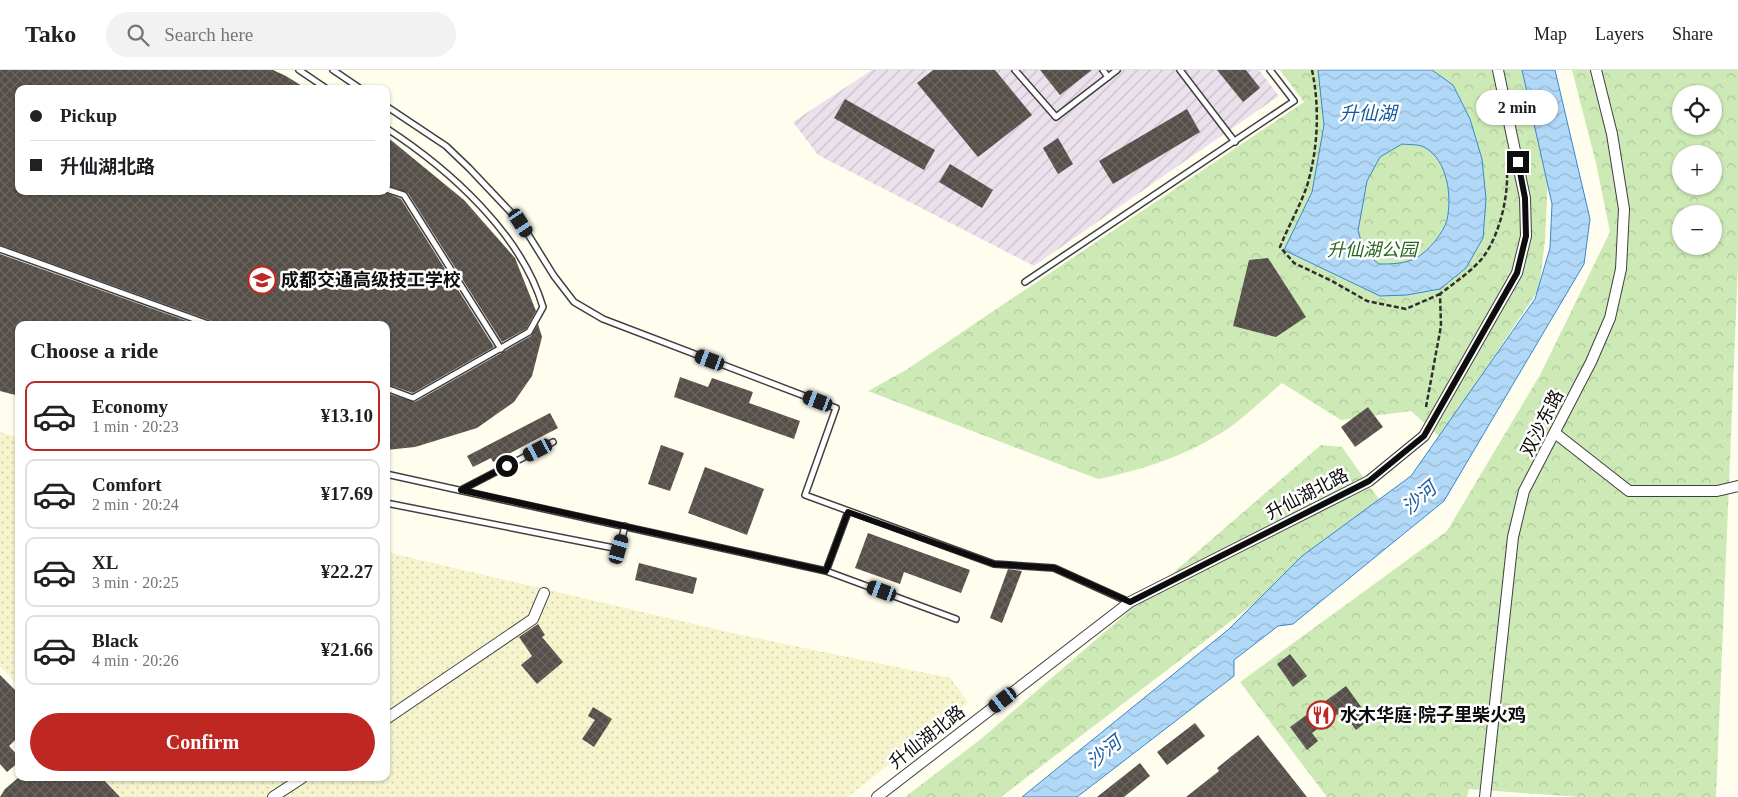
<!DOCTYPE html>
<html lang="en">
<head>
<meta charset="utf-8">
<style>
	body { margin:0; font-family:"Times New Roman","Noto Sans SC",serif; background:#f2f2f2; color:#202124; height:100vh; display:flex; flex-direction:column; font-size:19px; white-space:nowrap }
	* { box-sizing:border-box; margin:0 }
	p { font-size:16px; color:#757577 }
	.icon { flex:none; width:28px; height:28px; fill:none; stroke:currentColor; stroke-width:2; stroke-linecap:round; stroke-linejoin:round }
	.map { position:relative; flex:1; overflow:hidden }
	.sheet { position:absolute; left:15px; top:251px; width:375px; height:460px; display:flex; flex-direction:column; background:#fff; border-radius:10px; box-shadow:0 1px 4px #0004 }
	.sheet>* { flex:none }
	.top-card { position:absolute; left:15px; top:15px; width:375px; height:110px; border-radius:10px; box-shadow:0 1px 4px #0004; display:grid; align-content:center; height:110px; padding:0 15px; background:#fff }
	.fabs { position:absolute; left:1672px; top:15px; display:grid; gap:10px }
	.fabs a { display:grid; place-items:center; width:50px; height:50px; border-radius:50%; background:#fff; box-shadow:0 1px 4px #0004; font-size:25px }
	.end { position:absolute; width:22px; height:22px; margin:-11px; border:6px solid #0d0d0d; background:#fff; box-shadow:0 0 0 2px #fff }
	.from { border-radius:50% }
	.bubble { position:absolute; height:35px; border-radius:18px; background:#fff; box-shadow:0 1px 4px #0004; font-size:16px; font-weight:600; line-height:35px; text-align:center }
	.car { position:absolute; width:15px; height:30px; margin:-15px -8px; border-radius:6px; box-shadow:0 0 4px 1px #0007; background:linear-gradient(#222 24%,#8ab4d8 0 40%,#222 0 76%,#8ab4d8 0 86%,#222 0) }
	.top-card b { display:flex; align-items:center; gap:18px; height:48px; font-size:19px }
	.top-card b+b { border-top:1px solid #e0e0e0 }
	.top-card i { width:12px; height:12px; background:#202124 }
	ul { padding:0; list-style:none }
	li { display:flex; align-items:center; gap:15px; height:70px; margin:0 10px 8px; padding:0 5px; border:2px solid #e0e0e0; border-radius:10px }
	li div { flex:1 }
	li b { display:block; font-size:19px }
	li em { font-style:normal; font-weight:600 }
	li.current { border-color:#bf2723 }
	li>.icon { width:45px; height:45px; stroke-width:1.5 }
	h2 { padding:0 15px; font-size:22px; line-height:60px }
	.action { display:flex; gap:10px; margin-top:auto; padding:10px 15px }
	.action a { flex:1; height:58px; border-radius:30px; background:#bf2723; color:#fff; font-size:20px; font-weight:600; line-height:58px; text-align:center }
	header { display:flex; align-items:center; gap:30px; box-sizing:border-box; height:70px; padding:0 25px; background:#fff; border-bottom:1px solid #e0e0e0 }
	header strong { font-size:24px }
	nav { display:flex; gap:28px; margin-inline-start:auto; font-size:18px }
	.search { width:350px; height:45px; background:#f2f2f2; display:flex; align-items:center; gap:12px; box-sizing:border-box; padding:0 18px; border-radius:28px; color:#757577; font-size:19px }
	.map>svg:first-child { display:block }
	.industrial { fill:url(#industrial-furrows) }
	.farmland { fill:url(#farmland-dots) }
	.park { fill:url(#park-crowns); fill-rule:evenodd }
	.water { fill:url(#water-waves); stroke:#3788cf; fill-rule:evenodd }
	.building { fill:url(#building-cross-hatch) }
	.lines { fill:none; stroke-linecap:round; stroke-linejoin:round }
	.service-casing { stroke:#404040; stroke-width:8 }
	.minor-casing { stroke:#404040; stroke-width:12 }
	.path { stroke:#2f2f2f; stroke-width:2.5; stroke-dasharray:5 2.5; stroke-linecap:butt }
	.service { stroke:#fff; stroke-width:5 }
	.minor { stroke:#fff; stroke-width:10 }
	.route { stroke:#0d0d0d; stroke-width:6 }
	.labels { text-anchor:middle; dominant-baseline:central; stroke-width:5; stroke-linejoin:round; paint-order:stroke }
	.park-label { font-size:18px; font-style:italic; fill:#27651c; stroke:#fff }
	.poi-label { font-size:18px; font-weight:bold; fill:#0d0d0d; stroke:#fff; text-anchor:start }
	.street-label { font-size:18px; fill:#0d0d0d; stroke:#fff }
	.water-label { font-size:19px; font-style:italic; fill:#155aa0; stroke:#fff }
</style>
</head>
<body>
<header>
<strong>Tako</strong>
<div class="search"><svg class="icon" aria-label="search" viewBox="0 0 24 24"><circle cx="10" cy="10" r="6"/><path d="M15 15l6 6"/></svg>Search here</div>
<nav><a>Map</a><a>Layers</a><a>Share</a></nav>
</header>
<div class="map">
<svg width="1738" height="727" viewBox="0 0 1738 727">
	<defs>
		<pattern id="industrial-furrows" width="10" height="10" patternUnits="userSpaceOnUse" patternTransform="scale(1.25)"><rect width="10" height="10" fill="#ebe1ec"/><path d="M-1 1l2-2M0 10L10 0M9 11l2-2" fill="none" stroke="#c8c0c9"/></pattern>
		<pattern id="farmland-dots" width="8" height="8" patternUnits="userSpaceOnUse" patternTransform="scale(1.25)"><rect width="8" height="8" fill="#f5f4cd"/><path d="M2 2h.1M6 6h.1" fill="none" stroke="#d1d0af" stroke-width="1.8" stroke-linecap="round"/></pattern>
		<pattern id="park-crowns" width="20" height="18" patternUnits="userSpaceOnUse" patternTransform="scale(1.25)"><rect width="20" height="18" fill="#cdeab6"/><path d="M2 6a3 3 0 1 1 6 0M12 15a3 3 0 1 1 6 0" fill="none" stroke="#afc89b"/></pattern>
		<pattern id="water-waves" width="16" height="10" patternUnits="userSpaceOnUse" patternTransform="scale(1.25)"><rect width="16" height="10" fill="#b1d8f7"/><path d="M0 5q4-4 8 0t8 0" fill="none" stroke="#97b8d3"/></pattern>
		<pattern id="building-cross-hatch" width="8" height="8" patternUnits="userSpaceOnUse" patternTransform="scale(1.25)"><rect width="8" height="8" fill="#564f49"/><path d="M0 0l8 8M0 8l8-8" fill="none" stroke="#69645f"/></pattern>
	</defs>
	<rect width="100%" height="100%" fill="#fffded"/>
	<path class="industrial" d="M872,0h387l20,26 -245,170 -216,-111 -25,-33z"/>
	<g class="farmland">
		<path d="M0,362l19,6v248l-19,-20z"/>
		<path d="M386,482l346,81 218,45 18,24 -120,95h-727l-18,-19h283z"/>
	</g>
	<g class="park">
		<path d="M1280,0h243l25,105 -3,66 -6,48 -99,148 -29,-26 -70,9 -59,-37c-19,16 -38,35 -59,49 -38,24 -81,38 -125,47l-230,-88 38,-21 398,-268z"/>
		<path d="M1572,0h166v196l-22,531h-137l-110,-8 -2,8h-140l-87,-115 207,-151 93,-156 70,-143 -14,-69zM1681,24h33v32h-33zM1681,84h33v32h-33zM1681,144h33v32h-33z"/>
		<path d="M1321,375l21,2 41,58 -382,292h-96l76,-58z"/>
	</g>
	<g class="water">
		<path d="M1318,0h114l21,15 17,34 12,40 4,40 -3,39 -17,30 -26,21 -33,6 -27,1 -96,-46 28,-58 12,-67zM1402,74c6,1 17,0 22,3 24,13 28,49 23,73 -3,12 -19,32 -31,38 -12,6 -24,6 -37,6l-14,-11 -7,-22 9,-50 13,-24z"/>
		<path d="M1522,0h33l35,149 -6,45 -140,237 -151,123 -15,2 -44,34v16l-157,121h-55l207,-168 73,-73 109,-80 124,-177 15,-51 2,-44z"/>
	</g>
	<g class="building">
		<path d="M0,0h273l13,6 21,13h-288v102h363l19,8 93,148 -81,46 -27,-9v-59h-171l-3,-4 -212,-76z"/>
		<path d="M933,0h62l37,45 -54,42 -61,-74z"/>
		<path d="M1040,0h52l-32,25z"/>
		<path d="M1217,0h29l14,18 -17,14z"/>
		<path d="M845,29l90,51 -11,20 -90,-52z"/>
		<path d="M1187,39l13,23 -87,52 -14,-23z"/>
		<path d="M386,66l78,64 51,58 21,53 -10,18 -24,13 -94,-149 -22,-8z"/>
		<path d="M1058,68l15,26 -15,10 -15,-26z"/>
		<path d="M950,94l43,26 -11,18 -43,-26z"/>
		<path d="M0,184l198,71h-179v71l-19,-5z"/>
		<path d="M1268,188l38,59 -30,20 -43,-11 16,-66z"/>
		<path d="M538,254l4,13 -10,39 -18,26 -37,26 -62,19 -29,3v-57l29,9 116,-66z"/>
		<path d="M680,307l28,10 4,-9 41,14 -4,11 51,18 -6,18 -120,-42z"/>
		<path d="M1368,337l15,20 -28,20 -14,-20z"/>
		<path d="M550,343l8,15 -65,34 -2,-4 -18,9 -6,-11z"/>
		<path d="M661,375l23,8 -14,38 -22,-7z"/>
		<path d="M705,397l59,22 -17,46 -59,-22z"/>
		<path d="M868,463l102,37 -9,23 -57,-21 -4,12 -45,-16z"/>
		<path d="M639,493l58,15 -4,16 -58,-14z"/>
		<path d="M1008,499l14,2 -20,52 -12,-5z"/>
		<path d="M538,554l7,11 -3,2 21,25 -26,22 -16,-19 11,-9 -13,-19z"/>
		<path d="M1290,584l17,22 -14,11 -16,-23z"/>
		<path d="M0,605l19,19v42l-10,10 10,11v5l-12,10 -7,-8z"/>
		<path d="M1346,616l24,33 -14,11 -14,-19 -30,22 6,8 -11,9 -17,-23z"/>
		<path d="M593,637l19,12 -18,28 -12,-8 13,-19 -7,-4z"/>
		<path d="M1195,653l10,13 -38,29 -10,-13z"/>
		<path d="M1258,665l49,62h-121l33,-26 -2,-3z"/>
		<path d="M1140,693l10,13 -26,21h-27z"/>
		<path d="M18,708h84l18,19h-120l5,-8z"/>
	</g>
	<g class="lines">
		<g class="service-casing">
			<g id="service">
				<path d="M299,0l28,19"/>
				<path d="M333,0l28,19"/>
				<path d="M1015,0l41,47 61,-47"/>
				<path d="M1103,0l5,7"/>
				<path d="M1180,0l55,72"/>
				<path d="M386,36l60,40 23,22 52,55 33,53 20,26 29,17 233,89 -31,87 189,69 60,4 75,34"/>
				<path d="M386,58c63,41 135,105 157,179l-14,25 -116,66 -27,-10"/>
				<path d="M386,119l18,6 97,154"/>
				<path d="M0,179l211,76"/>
				<path d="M1025,212l269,-181 -24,-31"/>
				<path d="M386,404l440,97 130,48"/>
				<path d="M461,420l92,-48"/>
				<path d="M386,433l233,46 6,-23"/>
				<path d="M826,501l22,-59"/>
			</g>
		</g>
		<g class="minor-casing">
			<g id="minor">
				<path d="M1555,363l74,58h88l21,-5"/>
				<path d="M386,649l147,-100 11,-26"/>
				<path d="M273,727l29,-19"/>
				<path d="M877,727l253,-195 239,-121 55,-45 93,-163 9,-37 -1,-38 -27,-128"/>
				<path d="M1485,727l28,-260 11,-46 67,-129 19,-44 11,-49 3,-60 -12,-75 -16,-64"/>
			</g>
		</g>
		<g class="path">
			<path d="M1312,0c8,38 6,79 -5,116 -7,20 -19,41 -27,61l14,16 38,18 35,20 39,8 34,-15"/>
			<path d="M1426,337l15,-81 -1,-32c13,-10 26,-19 37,-30 20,-19 31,-63 30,-90"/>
		</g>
		<use href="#service" class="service"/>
		<use href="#minor" class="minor"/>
	</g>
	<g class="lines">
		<path class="route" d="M507,396l-46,24 365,81 22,-59 146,52 60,4 76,34 239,-121 55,-45 93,-163 9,-37 -1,-38 -7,-36"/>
	</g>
	<defs>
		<g id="school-ring" transform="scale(1.4375)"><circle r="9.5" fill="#fff" stroke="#bf2723" stroke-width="1.5"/><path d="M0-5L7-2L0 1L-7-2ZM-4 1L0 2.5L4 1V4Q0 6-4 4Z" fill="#bf2723"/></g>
		<g id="restaurant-ring" transform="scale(1.4375)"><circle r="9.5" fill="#fff" stroke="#bf2723" stroke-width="1.5"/><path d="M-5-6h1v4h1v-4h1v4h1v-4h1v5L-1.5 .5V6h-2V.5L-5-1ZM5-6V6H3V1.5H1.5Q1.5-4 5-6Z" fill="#bf2723"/></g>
	</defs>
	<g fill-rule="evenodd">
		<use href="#school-ring" x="262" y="210"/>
		<use href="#restaurant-ring" x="1321" y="645"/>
	</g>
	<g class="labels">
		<g class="park-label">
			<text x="1372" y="180">升仙湖公园</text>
		</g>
		<g class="poi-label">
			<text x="281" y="210">成都交通高级技工学校</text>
			<text x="1340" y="645">水木华庭·院子里柴火鸡</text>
		</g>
		<g class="street-label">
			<text transform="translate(1542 353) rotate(-63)">双沙东路</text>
			<text transform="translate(1307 424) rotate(-27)">升仙湖北路</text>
			<text transform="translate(927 667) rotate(-38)">升仙湖北路</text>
		</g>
		<g class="water-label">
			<text x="1368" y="43">升仙湖</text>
			<text transform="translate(1419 428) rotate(-41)">沙河</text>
			<text transform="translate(1104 682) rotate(-39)">沙河</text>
		</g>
	</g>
</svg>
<div class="fabs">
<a><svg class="icon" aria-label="locate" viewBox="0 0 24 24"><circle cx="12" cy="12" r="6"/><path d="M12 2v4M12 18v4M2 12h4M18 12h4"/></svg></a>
<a>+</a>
<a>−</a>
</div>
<i class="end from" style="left:507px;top:396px"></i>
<i class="end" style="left:1518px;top:92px"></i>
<div class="bubble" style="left:1476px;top:20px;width:82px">2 min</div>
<i class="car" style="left:521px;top:153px;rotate:147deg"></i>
<i class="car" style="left:710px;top:290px;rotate:291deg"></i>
<i class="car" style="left:818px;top:331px;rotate:291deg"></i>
<i class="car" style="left:538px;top:380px;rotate:243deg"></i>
<i class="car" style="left:619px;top:479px;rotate:16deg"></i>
<i class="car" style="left:882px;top:521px;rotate:290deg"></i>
<i class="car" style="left:1003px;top:630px;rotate:232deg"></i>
<div class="top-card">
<b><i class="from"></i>Pickup</b>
<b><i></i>升仙湖北路</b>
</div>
<section class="sheet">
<h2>Choose a ride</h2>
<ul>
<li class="current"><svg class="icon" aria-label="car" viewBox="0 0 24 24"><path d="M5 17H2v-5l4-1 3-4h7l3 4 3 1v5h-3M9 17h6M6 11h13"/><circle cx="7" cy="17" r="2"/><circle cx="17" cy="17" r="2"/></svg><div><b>Economy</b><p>1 min · 20:23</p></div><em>¥13.10</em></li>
<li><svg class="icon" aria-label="car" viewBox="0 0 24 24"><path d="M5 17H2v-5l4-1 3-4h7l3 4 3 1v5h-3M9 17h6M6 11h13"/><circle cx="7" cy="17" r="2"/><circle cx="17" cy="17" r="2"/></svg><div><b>Comfort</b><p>2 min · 20:24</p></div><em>¥17.69</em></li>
<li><svg class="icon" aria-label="car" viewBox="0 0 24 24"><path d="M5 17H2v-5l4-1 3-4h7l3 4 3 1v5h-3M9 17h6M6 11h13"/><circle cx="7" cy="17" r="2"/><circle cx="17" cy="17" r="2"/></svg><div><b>XL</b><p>3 min · 20:25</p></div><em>¥22.27</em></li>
<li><svg class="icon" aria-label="car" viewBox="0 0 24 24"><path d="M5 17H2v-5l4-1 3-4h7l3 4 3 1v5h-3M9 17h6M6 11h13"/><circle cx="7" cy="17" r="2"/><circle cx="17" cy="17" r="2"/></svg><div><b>Black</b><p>4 min · 20:26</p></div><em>¥21.66</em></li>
</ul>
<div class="action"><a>Confirm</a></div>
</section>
</div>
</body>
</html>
